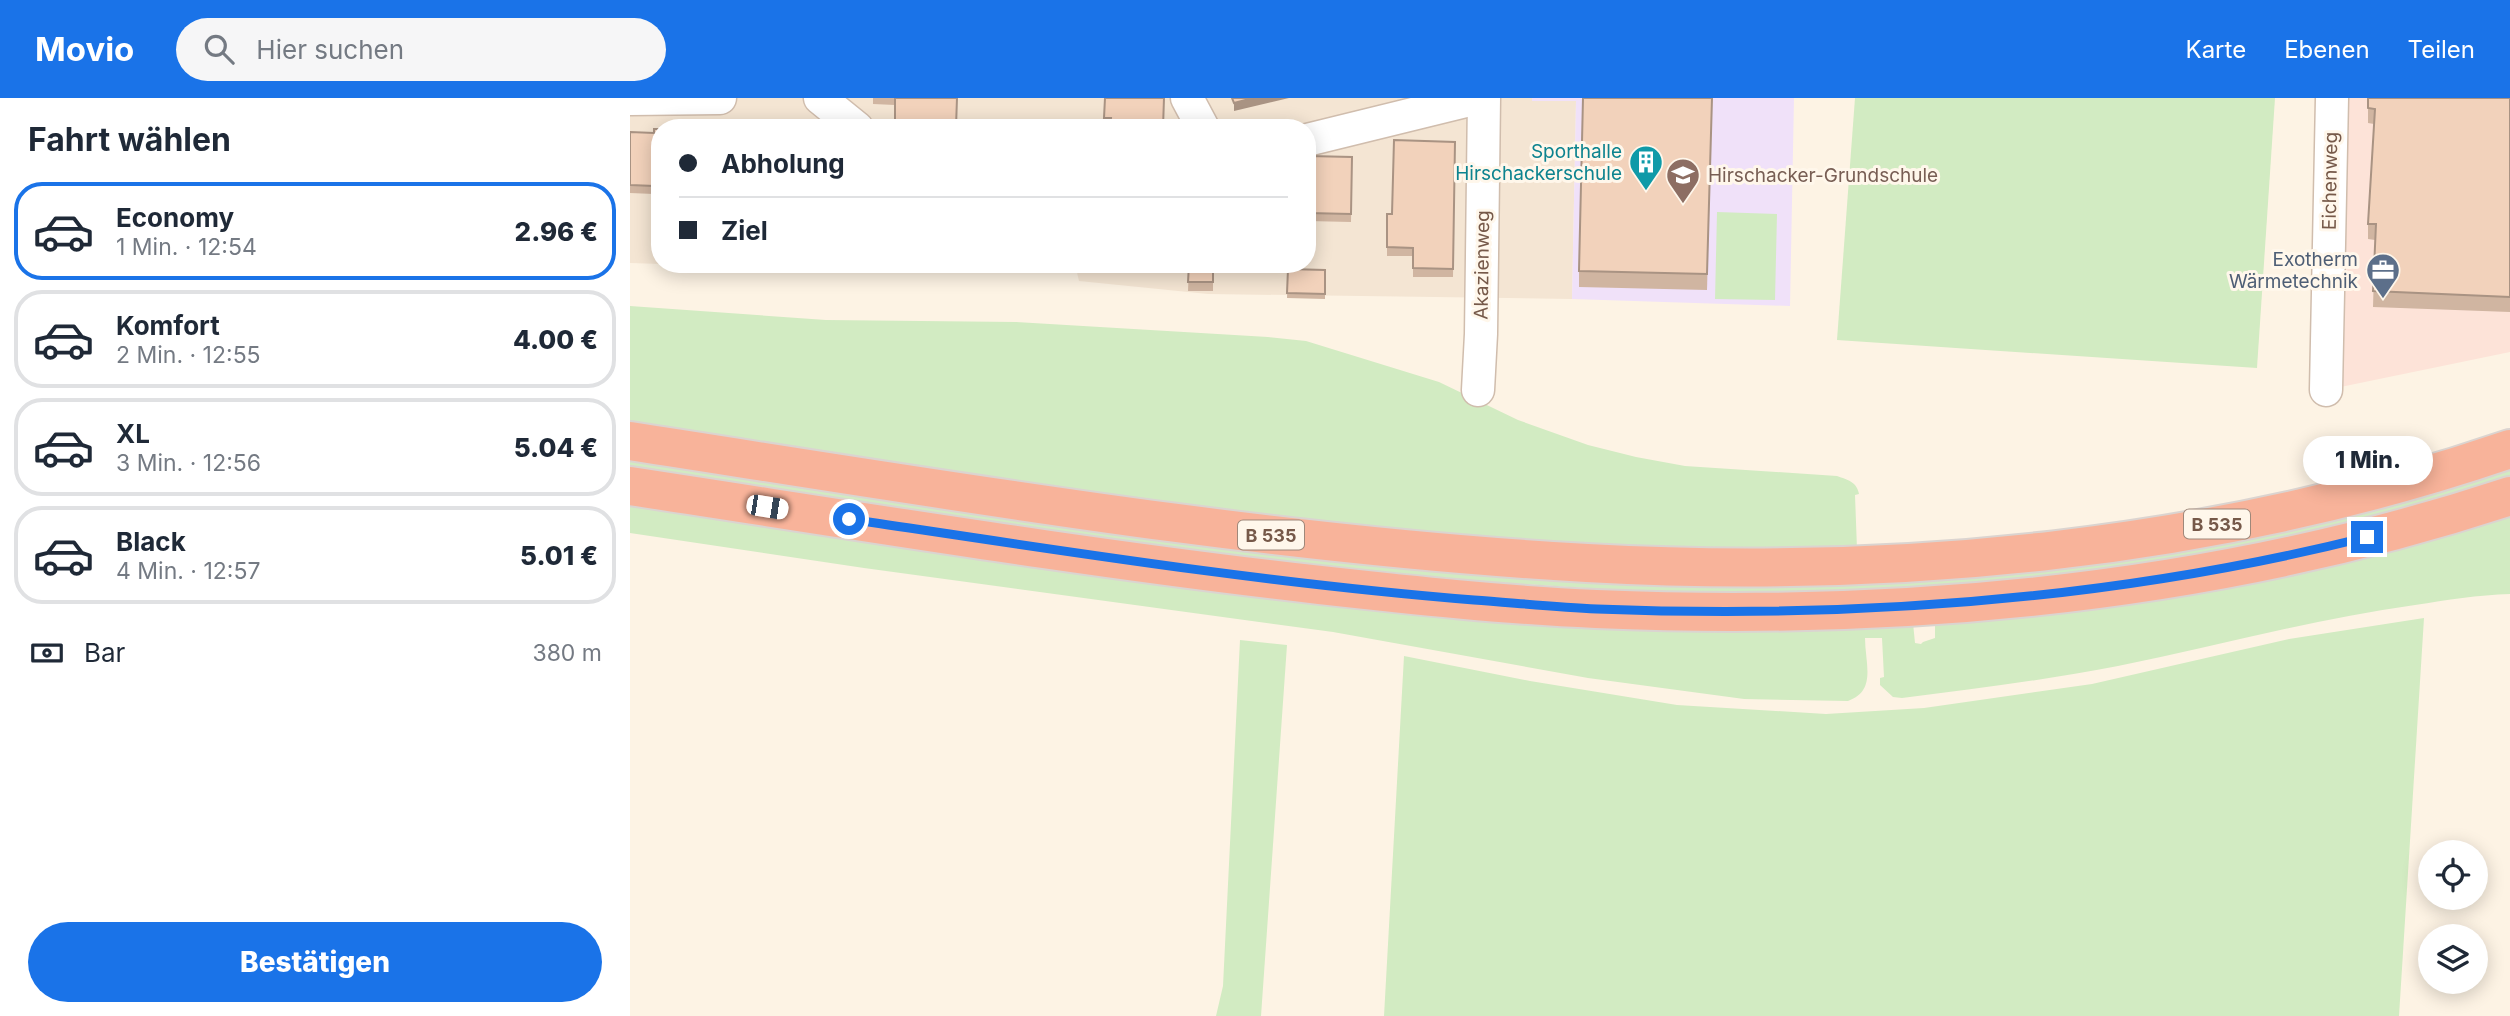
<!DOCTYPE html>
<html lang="de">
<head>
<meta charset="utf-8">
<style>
	body { margin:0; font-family:Inter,sans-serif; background:#f6f6f7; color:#1f2937; height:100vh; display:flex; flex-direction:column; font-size:26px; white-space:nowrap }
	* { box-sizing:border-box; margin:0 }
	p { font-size:23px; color:#747a83 }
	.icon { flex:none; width:38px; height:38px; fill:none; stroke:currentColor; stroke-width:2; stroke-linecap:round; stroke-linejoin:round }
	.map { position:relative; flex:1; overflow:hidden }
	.panel { display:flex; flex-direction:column; background:#fff; width:630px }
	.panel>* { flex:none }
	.hud { position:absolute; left:21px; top:21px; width:665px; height:154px; border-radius:28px; box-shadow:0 4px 18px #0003; display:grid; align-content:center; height:154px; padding:0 28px; background:#fff }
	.controls { position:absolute; left:1788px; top:742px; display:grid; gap:14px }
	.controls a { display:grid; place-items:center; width:70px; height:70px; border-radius:50%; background:#fff; box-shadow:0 4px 18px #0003; font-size:35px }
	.end { position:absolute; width:32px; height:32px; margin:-16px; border:9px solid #1a73e8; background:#fff; box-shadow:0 0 0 4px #fff }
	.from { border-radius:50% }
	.bubble { position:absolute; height:49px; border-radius:24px; background:#fff; box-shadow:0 4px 18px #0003; font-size:23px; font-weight:800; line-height:49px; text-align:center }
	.car { position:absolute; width:21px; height:42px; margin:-21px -10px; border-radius:9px; box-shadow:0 0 5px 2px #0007; background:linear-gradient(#fff 24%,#345 0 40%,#fff 0 76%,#345 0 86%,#fff 0) }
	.hud b { display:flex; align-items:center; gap:24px; height:66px; font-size:26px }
	.hud b+b { border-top:2px solid #e0e1e3 }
	.hud i { width:18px; height:18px; background:#1f2937 }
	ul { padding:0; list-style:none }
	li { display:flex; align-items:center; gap:21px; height:98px; margin:0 14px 10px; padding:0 14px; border:4px solid #e0e1e3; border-radius:28px }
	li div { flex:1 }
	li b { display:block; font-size:26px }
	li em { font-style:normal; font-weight:800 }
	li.active { border-color:#1a73e8 }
	li>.icon { width:63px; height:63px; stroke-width:1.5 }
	h2 { padding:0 28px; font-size:32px; line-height:84px }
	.pay { display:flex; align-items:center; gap:18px; height:77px; padding:0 28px; font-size:26px }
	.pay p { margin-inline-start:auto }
	.button { display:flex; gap:14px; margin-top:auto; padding:14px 28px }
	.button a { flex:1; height:80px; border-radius:42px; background:#1a73e8; color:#fff; font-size:28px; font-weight:800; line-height:80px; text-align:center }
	header { display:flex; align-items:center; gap:42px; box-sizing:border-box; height:98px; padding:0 35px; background:#1a73e8; color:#fff }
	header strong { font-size:33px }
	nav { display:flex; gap:38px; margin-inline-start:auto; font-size:24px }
	.search { width:490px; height:63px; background:#f6f6f7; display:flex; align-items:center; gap:18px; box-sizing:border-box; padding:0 24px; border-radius:38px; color:#747a83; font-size:26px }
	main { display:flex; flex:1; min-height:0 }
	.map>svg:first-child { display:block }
	.residential { fill:#f4e5d3 }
	.commercial { fill:#fde3d8 }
	.education { fill:#f0e1f9 }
	.green { fill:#d2ebc2 }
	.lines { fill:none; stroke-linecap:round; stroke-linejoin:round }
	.street-casing { stroke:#d0bdad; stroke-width:35 }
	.highway-casing { stroke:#dbd4d0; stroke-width:42 }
	.street { stroke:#fff; stroke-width:32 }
	.highway { stroke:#f8b39a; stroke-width:38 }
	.wall { fill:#d0b5a1 }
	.shaded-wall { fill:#a99383 }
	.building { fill:#f2d2bb; stroke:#a99383; stroke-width:2 }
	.route { stroke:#1a73e8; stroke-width:9 }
	.labels { text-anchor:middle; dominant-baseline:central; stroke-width:6; stroke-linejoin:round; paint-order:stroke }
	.shield { fill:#fff7eb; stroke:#9f887a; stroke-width:2 }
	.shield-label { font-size:18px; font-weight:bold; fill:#765949 }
	.culture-label { font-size:19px; fill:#0d838f; stroke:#fff7eb; text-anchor:end }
	.education-label { font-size:19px; fill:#785e54; stroke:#fff7eb; text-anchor:start }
	.street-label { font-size:19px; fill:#765949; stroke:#fff7eb }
	.service-label { font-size:19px; fill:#4e5e75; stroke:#fff7eb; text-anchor:end }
</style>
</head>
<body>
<header>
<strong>Movio</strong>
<div class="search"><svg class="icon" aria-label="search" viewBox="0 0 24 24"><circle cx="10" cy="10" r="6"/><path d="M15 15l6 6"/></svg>Hier suchen</div>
<nav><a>Karte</a><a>Ebenen</a><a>Teilen</a></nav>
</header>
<main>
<section class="panel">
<h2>Fahrt wählen</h2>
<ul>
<li class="active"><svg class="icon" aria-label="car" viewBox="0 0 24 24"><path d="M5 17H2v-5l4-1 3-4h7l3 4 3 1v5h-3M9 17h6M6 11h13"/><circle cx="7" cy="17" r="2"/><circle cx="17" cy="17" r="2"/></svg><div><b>Economy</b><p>1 Min. · 12:54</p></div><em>2.96 €</em></li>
<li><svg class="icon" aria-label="car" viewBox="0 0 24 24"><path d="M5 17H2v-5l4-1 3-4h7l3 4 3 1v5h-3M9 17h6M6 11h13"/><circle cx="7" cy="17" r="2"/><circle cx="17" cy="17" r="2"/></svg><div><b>Komfort</b><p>2 Min. · 12:55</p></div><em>4.00 €</em></li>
<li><svg class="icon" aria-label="car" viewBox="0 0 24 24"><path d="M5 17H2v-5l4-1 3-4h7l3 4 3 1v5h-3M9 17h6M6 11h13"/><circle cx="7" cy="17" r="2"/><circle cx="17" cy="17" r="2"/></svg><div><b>XL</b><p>3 Min. · 12:56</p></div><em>5.04 €</em></li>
<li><svg class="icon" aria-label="car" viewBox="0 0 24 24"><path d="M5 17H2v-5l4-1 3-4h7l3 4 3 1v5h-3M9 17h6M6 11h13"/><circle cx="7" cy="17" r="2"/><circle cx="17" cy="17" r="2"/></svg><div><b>Black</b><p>4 Min. · 12:57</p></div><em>5.01 €</em></li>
</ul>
<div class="pay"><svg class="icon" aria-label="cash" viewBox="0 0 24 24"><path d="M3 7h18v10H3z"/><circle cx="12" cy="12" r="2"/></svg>Bar<p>380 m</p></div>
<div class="button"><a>Bestätigen</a></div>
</section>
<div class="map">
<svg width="1880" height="918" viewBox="0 0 1880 918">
	<rect width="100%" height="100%" fill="#fdf3e4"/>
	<path class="residential" d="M0,0h902v3h44l-4,198 -364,-5 -129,-13 -4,-17h232v-136h-647v136l-30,-1z"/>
	<path class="commercial" d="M1713,0h167v254l-184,38z"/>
	<path class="education" d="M902,0h262l-4,208 -218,-7 4,-198h-44z"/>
	<g class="green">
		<path d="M1225,0h420l-18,270 -420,-28z"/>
		<path d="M1087,114l60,2 -2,86 -60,-1z"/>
		<path d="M0,208l196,14 190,2 252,15 38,4 133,41 79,38 70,25 48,12 49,9 152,10c11,4 20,6 22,18l-4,1 2,54 -222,-1 -159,-10 -303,-33 -543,-80z"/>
		<path d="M0,362l1088,126 792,-120v10l-84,26 -123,32 -141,29 -233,26 -199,4h-71l-272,-18 -326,-41 -431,-66z"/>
		<path d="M0,406l1283,119 2,20 6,1 2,-2 12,-4v-15l575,-110v81c-32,1 -63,6 -95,11 -101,14 -198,41 -297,61 -72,14 -144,23 -216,32l-9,-1 -13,-12v-7l4,-1 -2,-39h-17c0,25 12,53 -17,63l-104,-2 -156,-21 -255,-46 -469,-64 -234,-35z"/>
		<path d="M1794,520l-25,398h-1015l20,-360 126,25 147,24 149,9 98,-6 168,-24 197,-45z"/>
		<path d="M610,542l47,5 -26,371h-45l7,-30z"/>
	</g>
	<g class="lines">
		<g class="street-casing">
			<g id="street">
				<path d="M190,0l37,30"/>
				<path d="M557,0l16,30"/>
				<path d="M0,1l90,-1"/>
				<path d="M677,42l171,-42"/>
				<path d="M848,292l3,-56 3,-236"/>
				<path d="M1696,292l6,-292"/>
			</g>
		</g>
		<g class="highway-casing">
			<g id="highway">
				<path d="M0,343c317,49 636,104 957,122 309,17 629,-13 923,-114"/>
				<path d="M0,388c230,35 459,73 690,99 91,10 184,20 276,24 307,13 621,-16 914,-113"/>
			</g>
		</g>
		<use href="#street" class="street"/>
		<use href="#highway" class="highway"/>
	</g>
	<g class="wall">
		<path d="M243,0h84l-1,29 13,1h-74v-23l-22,-1z"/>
		<path d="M475,0h59l-54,29h-6z"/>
		<path d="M1082,0l-5,192 -128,-3v-16z"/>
		<path d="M1880,0v214l-137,-5 2,-67 -7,-1v-15l6,-100 -6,-1v-15z"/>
		<path d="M30,31v69h-6v-4l-24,-1v-61l24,1z"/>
		<path d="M825,44l-2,135h-40v-21h-26v-42h5z"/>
		<path d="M679,58l43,1 -1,65 -43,-1z"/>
		<path d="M559,166h24v27h-25z"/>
		<path d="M658,171l37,1v29l-38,-1z"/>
	</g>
	<path class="shaded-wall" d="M623,0h36l-55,13v-8z"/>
	<g class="building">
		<path d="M265,0h62l-1,29 13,1 -74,-1z"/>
		<path d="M475,0h59l-1,30h-53l1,-10h-7z"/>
		<path d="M602,0h21l-19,5z"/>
		<path d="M953,0h129l-5,176 -128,-3z"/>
		<path d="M1738,0h142v199l-137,-6 3,-67h-8l7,-115 -7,-1z"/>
		<path d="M24,31h6v60h-6v-3l-24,-1v-53l24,1z"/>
		<path d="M764,42l61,2 -2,127 -40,-1v-20l-26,-1v-33h5z"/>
		<path d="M679,58l43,1 -1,57 -43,-1z"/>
		<path d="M559,166h24v18h-25z"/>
		<path d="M658,171l37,1v24l-38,-1z"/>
	</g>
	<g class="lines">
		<path class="route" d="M219,421c208,31 415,64 625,81 41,3 82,7 123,9 259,10 519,-9 770,-72"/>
	</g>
	<defs>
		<g id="building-pin" transform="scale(1.75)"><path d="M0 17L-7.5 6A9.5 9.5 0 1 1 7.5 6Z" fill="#0f9aa8" stroke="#fff7eb"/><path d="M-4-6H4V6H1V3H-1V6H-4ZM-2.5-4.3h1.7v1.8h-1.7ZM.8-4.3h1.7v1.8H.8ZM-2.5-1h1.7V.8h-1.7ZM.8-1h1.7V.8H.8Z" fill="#fff"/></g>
		<g id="school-pin" transform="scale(1.75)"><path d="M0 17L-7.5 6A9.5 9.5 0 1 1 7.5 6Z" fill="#8d6e63" stroke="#fff7eb"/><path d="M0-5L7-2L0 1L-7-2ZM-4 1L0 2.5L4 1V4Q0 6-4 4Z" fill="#fff"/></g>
		<g id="office-pin" transform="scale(1.75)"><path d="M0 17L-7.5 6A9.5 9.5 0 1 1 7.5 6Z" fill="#5c6f8a" stroke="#fff7eb"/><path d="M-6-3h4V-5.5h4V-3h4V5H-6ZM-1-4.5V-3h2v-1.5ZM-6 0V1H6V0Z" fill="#fff"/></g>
	</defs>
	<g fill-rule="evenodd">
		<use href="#building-pin" x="1016" y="64"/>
		<use href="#school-pin" x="1053" y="77"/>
		<use href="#office-pin" x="1753" y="172"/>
	</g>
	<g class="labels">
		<g class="shield">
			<rect x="1554" y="411.5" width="66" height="29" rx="5"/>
			<rect x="608" y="422.5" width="66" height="29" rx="5"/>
		</g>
		<g class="shield-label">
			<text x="1587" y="426">B 535</text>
			<text x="641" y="437">B 535</text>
		</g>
		<g class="culture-label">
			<text x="992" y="53">Sporthalle<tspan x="992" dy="22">Hirschackerschule</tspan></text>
		</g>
		<g class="education-label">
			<text x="1078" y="77">Hirschacker-Grundschule</text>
		</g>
		<g class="street-label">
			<text transform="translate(1700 83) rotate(-89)">Eichenweg</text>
			<text transform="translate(852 167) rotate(-89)">Akazienweg</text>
		</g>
		<g class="service-label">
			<text x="1728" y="161">Exotherm<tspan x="1728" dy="22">Wärmetechnik</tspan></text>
		</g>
	</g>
</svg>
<div class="controls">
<a><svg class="icon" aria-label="locate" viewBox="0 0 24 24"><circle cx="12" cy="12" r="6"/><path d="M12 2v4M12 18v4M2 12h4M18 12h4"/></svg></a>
<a><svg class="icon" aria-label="layers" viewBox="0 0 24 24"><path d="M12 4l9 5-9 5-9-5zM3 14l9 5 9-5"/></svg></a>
</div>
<i class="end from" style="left:219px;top:421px"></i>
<i class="end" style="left:1737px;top:439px"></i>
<div class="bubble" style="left:1673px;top:338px;width:130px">1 Min.</div>
<i class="car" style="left:137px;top:409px;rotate:99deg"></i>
<div class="hud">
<b><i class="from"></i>Abholung</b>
<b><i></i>Ziel</b>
</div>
</div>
</main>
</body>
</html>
